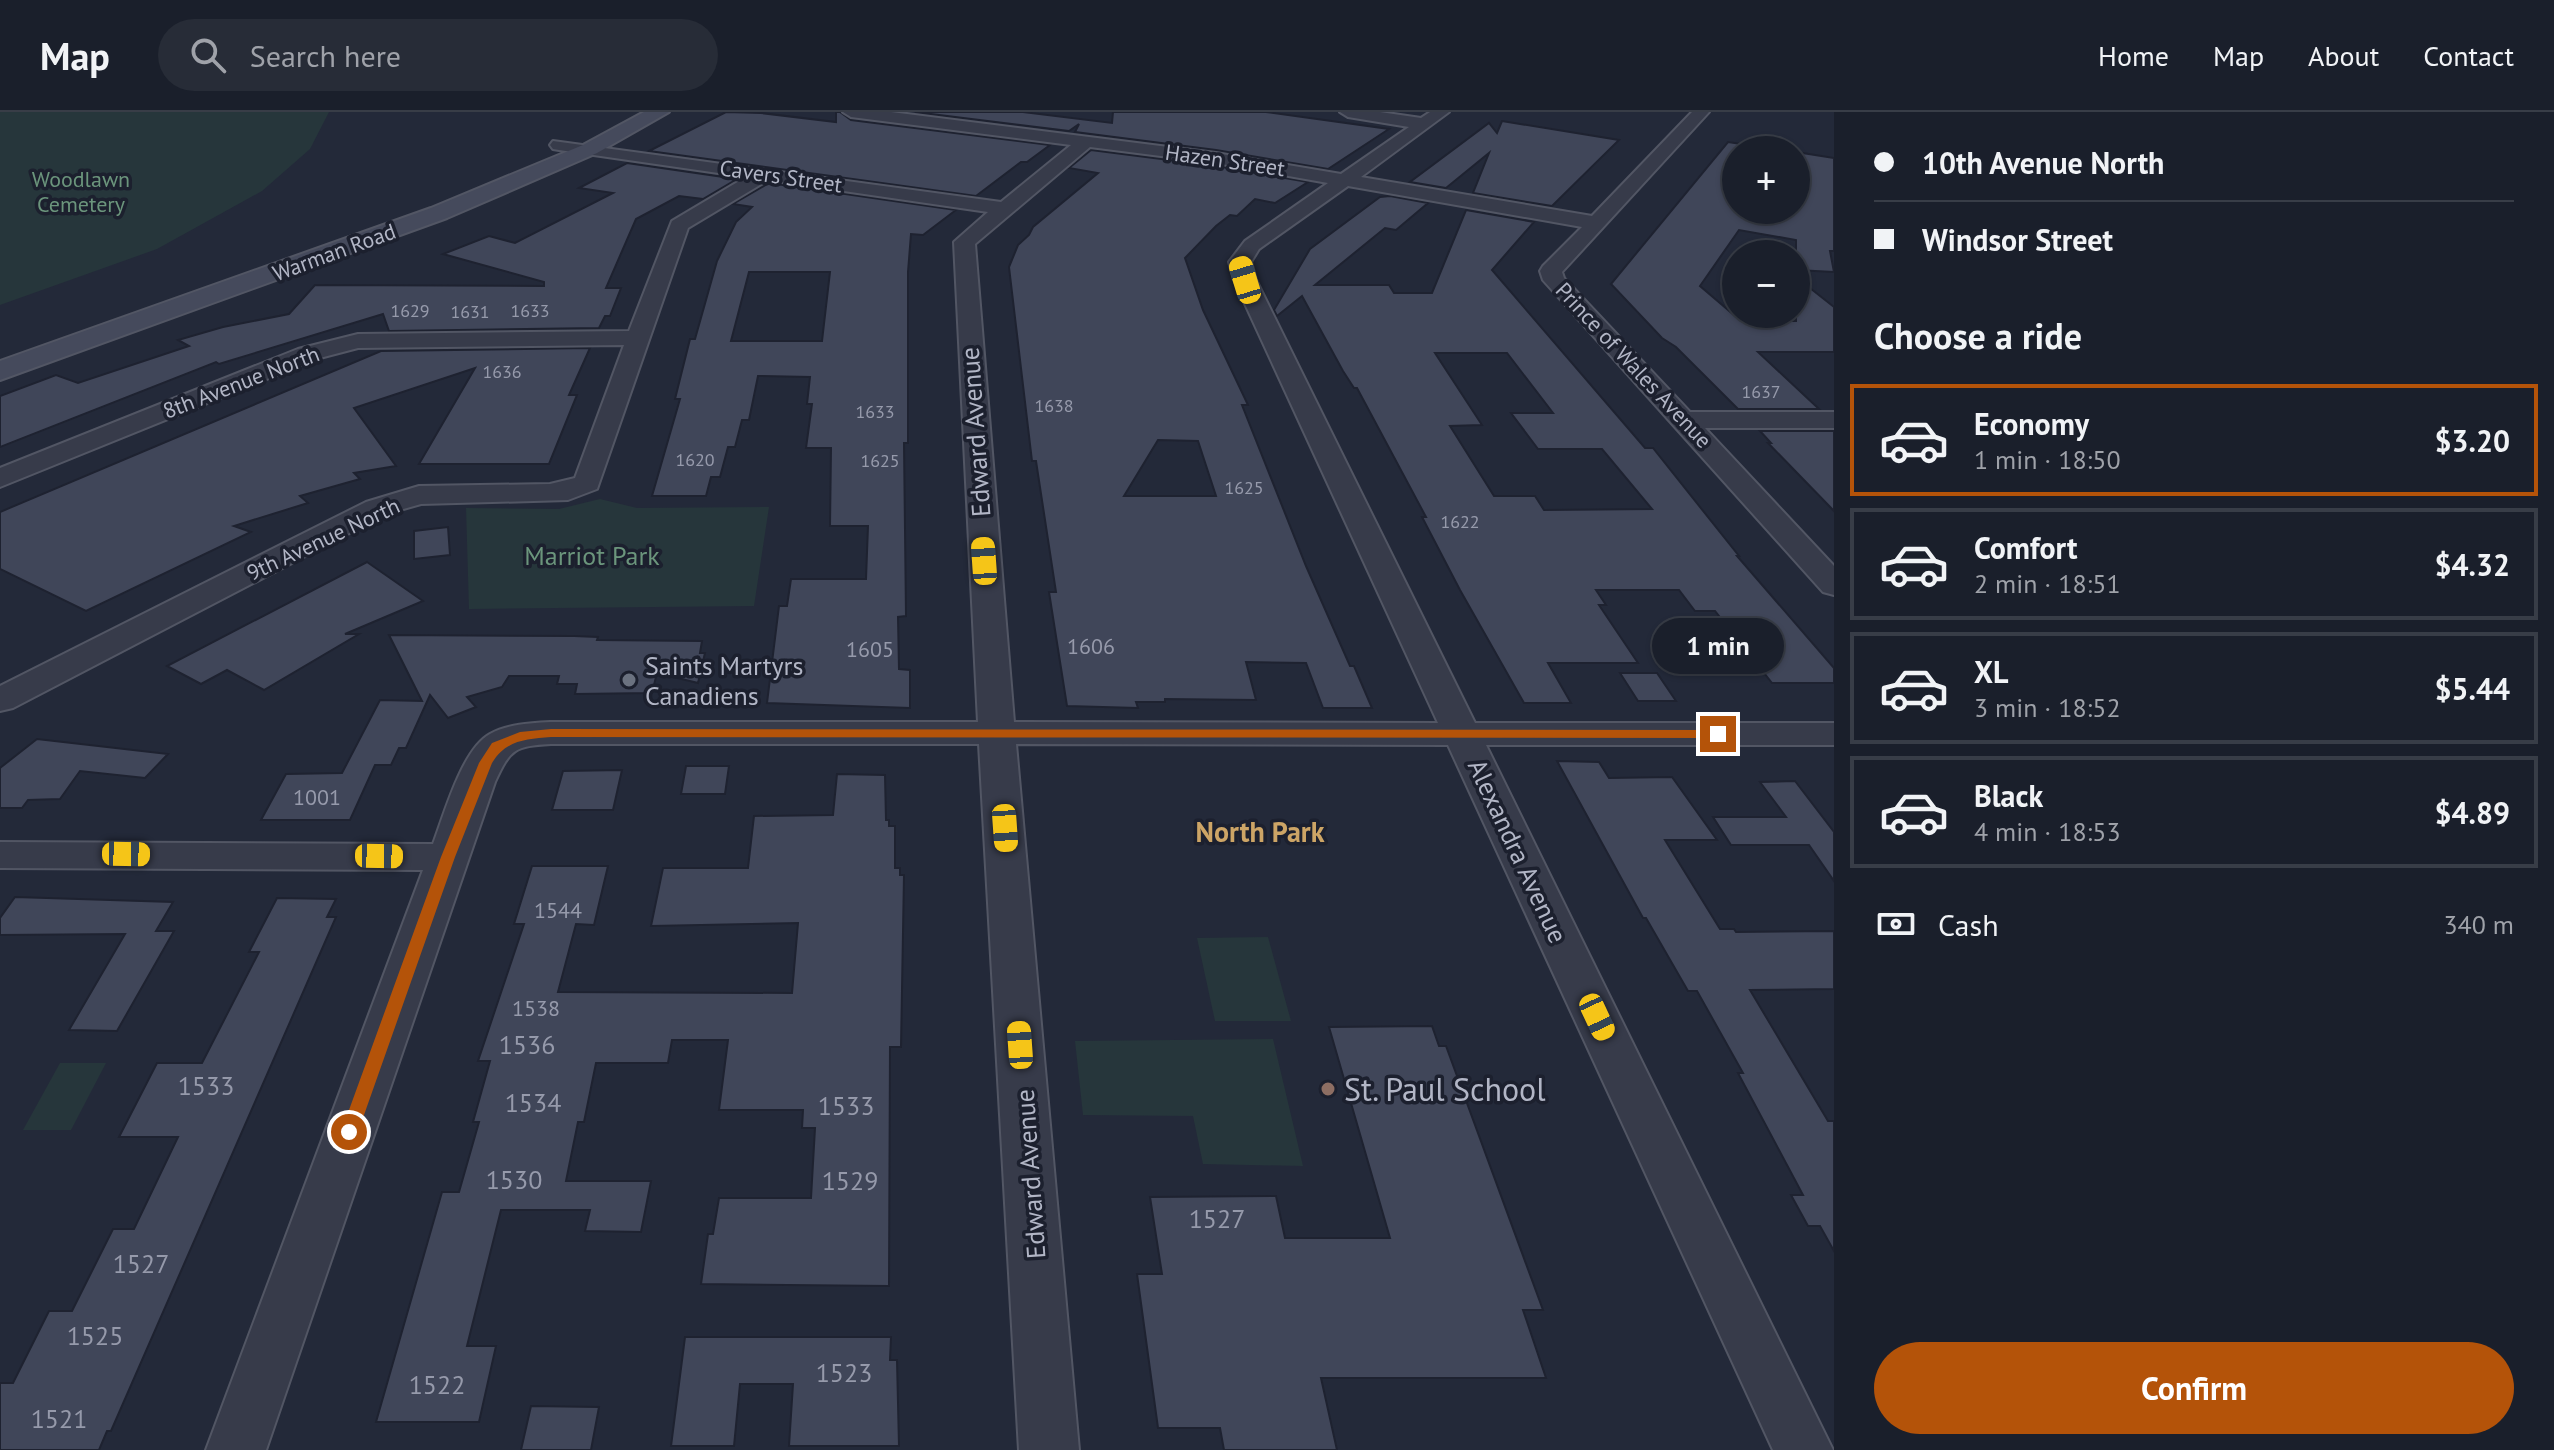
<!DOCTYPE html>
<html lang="en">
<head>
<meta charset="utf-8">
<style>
	body { margin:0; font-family:"PT Sans",sans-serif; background:#272c37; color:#f1f3f6; height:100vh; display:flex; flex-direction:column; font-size:30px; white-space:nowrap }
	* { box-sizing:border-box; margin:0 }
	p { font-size:26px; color:#9fa2a9 }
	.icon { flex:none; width:44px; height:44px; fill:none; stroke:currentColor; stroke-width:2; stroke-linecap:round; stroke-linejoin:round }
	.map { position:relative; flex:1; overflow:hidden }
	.drawer { display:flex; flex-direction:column; background:#1a1f2b; width:720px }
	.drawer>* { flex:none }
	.guide { display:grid; align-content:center; height:176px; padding:0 40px; background:#1a1f2b }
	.fabs { position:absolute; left:1722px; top:24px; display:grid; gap:16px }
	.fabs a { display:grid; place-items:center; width:88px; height:88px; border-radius:50%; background:#1a1f2b; box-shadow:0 2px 6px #0004,0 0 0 2px #383d47; font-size:40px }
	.end { position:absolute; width:36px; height:36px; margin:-18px; border:10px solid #b45309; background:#fff; box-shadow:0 0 0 4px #fff }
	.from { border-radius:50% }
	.bubble { position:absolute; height:56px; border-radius:28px; background:#1a1f2b; box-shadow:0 2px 6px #0004,0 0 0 2px #383d47; font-size:26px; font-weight:600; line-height:56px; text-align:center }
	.car { position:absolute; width:24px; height:48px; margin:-24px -12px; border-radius:10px; box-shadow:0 0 6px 2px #0007; background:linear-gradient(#f5c518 24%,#345 0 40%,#f5c518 0 76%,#345 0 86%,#f5c518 0) }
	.guide b { display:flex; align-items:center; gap:28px; height:76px; font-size:30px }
	.guide b+b { border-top:2px solid #383d47 }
	.guide i { width:20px; height:20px; background:#f1f3f6 }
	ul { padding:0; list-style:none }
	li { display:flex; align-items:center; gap:24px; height:112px; margin:0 16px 12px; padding:0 24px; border:4px solid #383d47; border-radius:0px }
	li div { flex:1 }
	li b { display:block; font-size:30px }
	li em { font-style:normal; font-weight:600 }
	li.active { border-color:#b45309 }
	li>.icon { width:72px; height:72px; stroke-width:1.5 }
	h2 { padding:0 40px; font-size:36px; line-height:96px }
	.pay { display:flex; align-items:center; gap:20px; height:88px; padding:0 40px; font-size:30px }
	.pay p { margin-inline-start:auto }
	.action { display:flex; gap:16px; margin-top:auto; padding:16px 40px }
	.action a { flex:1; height:92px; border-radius:48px; background:#b45309; color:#fff; font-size:32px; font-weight:600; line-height:92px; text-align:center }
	header { display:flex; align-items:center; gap:48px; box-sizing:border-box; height:112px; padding:0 40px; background:#1a1f2b; border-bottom:2px solid #383d47 }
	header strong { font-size:38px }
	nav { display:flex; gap:44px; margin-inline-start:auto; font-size:28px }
	.search { width:560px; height:72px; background:#272c37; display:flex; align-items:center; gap:20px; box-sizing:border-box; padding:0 28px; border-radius:44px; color:#9fa2a9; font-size:30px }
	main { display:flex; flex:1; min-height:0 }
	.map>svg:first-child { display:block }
	.green { fill:#26363b }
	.building { fill:#404659; stroke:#1e2230; stroke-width:2; fill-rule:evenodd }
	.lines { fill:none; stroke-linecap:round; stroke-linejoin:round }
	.minor-casing { stroke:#525664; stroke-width:4 }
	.secondary-casing { stroke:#525664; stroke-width:4 }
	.minor { fill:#373b4a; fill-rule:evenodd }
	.secondary { fill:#454a5c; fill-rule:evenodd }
	.route { fill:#b45309 }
	.worship-dot { fill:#6b7280; stroke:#1c202e; stroke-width:3 }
	.education-dot { fill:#8d6e63; stroke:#1c202e; stroke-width:3 }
	.labels { text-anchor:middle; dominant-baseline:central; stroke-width:7; stroke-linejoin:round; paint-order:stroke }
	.far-number-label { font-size:18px; fill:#969aab }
	.far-street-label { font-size:22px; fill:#b2b6c6; stroke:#1c202e }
	.far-park-label { font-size:22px; fill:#6b957c; stroke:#1c202e }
	.number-label { font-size:22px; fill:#969aab }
	.street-label { font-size:26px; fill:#b2b6c6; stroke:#1c202e }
	.park-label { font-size:26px; fill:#6b957c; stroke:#1c202e }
	.poi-label { font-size:26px; fill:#b2b6c6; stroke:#1c202e; text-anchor:start }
	.near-number-label { font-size:26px; fill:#969aab }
	.neighbourhood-label { font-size:28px; font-weight:bold; fill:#cda566; stroke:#1c202e }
	.near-poi-label { font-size:32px; fill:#b2b6c6; stroke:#1c202e; text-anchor:start }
</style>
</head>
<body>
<header>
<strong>Map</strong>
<div class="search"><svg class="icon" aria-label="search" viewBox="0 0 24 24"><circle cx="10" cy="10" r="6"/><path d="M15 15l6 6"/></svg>Search here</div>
<nav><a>Home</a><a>Map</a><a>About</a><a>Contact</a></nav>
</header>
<main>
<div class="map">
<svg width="1834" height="1338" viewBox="0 0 1834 1338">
	<rect width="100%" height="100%" fill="#232939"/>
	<g class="green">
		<path d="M0,0h329l-19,37 -48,42 -105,58 -157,56z"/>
		<path d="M600,387l37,9 132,-1 -15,99 -285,3 -3,-101 93,1z"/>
		<path d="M1268,825l23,84h-76l-18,-83z"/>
		<path d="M1273,927l30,127 -100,-2 -10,-48 -110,-1 -8,-74z"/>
		<path d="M60,951h46l-35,67h-48z"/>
	</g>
	<g class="building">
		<path d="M726,0l35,1 75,9v-10h4l11,8 199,25 -23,17h-6l-45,34 -327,-45z"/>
		<path d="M915,0h108l89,11 1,-11h153l123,17 -61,40 -112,-19 -141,-18 4,-8 -10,7z"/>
		<path d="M1502,9l117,19 -67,66 -79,-13 16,-40 -43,35 -36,-6 79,-59 8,10z"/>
		<path d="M1728,30l53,8h-45v60h60v-58l38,6v93h-4l4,21 -38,-2v-30l-57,-10 -39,56 41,35h55v-44l38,30v45h-76l61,57h-81l-62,-62 -14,-9 -51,-54z"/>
		<path d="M1091,38l125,16 92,16 -33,21 -20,-4 -18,17 -7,-1 -14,11 -31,32 18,52 45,95h-6l64,161 44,100h4l18,42h-49l-17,-45 -60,-1 10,38 -91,-1v3h-29l2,6 -71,-2 -18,-114h7l-20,-131h-4l-23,-194 9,-22 11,-10 4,-8 65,-54 -29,-5zM1158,328l40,1 18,55h-92z"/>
		<path d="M627,51l110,16 -34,20 -24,-3 -43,23 -30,69h15l-11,28h-5l-6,12 -210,3 -6,-17 -164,50 -3,-2 -216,85v-51l56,-21 22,8 111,-37 -11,-6 45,-13 66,-13 26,-29 229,1v-4l-101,-28 46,-18 26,7 98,-50 -34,-5z"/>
		<path d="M769,71l187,27 -33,25 -12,-1 -3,38v171h-4l2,173 -8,1 1,52 11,1v38l-143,-5 12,-97h8l4,-27h75l2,-53h-38l1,-78h-25l6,-44h-5l3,-27 -52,-1 -9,44h-7l-7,27h-7l-8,30h-9l-5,19h-54l28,-97h-5l15,-60h5l22,-78 19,-39 16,-15 -19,-3zM749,160h81l-8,69h-91z"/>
		<path d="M1390,84l38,7 -32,27 -11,-2 -70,57h74l5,8h38l34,-83 68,12 -42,48 153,178h8l86,108h-2l97,112v15h-62l-57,-72h-20l-16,-21h-83l10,15h-7l39,58h-90l23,40h-47l-64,-113 -38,-73h4l-69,-129h-3l-11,-17 -41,-75 -25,20 -3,-6 36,-61 70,-52zM1435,241h72l46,60h-42l27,36h64l50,60 -108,1 -9,-14h-41l-44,-70 32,-1z"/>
		<path d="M590,236l-21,47h8l-28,69h-130l56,-96 -121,40 42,58 -42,7 6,6 -60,17 8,7 -74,23 17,6 -165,79 -86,-42v-57l381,-161z"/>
		<path d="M1760,319h74v80l-66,-68h3z"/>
		<path d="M448,415l2,28 -36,4v-28z"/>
		<path d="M367,450l56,39 -78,33h14l-95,56 -37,-20 -26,14 -34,-18z"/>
		<path d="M389,523l185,1 24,1 -1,3 105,1 -2,12h5l-7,30 -41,-10 -5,20 -77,1 2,-10h-20l2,-8h-50l-7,11 -35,10 9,10 -28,11 -18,-23 -24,53h-7l-8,17h-16l-25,55h-89l25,-46 56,-1 38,-73 42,1z"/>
		<path d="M1620,561h37l19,28h-38z"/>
		<path d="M37,627l131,15 -23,24 -65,-7 -20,28 -32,1 -6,8h-22v-40z"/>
		<path d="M1557,649l42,1 10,16 63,-1 45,63h-52l55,89h14l2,3 98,-1v58l-84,1 78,131h6v130l-14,-25h-12l-17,-31h12l-65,-122h5l-46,-82h-9l-42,-73h-3z"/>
		<path d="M686,654h43l-4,28h-44z"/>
		<path d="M622,658l-9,40h-61l11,-39z"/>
		<path d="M837,662l48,1 1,45h3v6h6v42h5v7h4l-3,172h-11l-1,239 -188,-2 7,-50h5l6,-36h92l4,-70h-13l1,-18h-84l9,-70h-56l-4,23h-72l-12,59h-6l-12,59h85l-10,51 -56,-1 5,-21h-89l-34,136h29l-17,76h-103l66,-230h17l20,-70h-6l17,-61h-12l46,-137h-10l18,-58h76l-14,59 -18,-1 -18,68 234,1 6,-70 -147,3 12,-58h85l6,-52 79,-1z"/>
		<path d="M1795,669l39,51v49l-25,-36h-78l-18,-28h73l-26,-35z"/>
		<path d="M15,785l158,5 -17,29h18l-57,100 -48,-1 56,-96 -125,1v-17z"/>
		<path d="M277,786l59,1 -9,18h9l-225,514h-4l-8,19h-99v-67h13l36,-72h23l41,-82h21l44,-92h-59l38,-74h45l57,-111h-10z"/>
		<path d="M1432,914l7,20h7l97,264h-20l23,68h-225l16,72h-113l-4,-22h-62l-21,-154h25l-12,-77 126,-1 9,42h105l-61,-211z"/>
		<path d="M685,1225h206l-1,23h7l2,86h-110l4,-62h-53l-6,62h-63z"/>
		<path d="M531,1294l68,1 -8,43h-70z"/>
	</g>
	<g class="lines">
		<g class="minor-casing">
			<path id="minor" d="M843,0h48l325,41 125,21 68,-47 -61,-10 -8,-5h40l41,6 9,-6h19l-88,65 231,39 100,-104h17l-147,160 2,6 126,134h144v16h-129l129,138v29l-11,-3 -280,-312 -3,-9 3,-5 39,-39 -234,-41 -89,63 -8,13 5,18 219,443h359v22h-348l347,705h-60l-325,-705 -432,-1 63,706h-60l-40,-706h-428c-36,2 -41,5 -56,38l-229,668h-60l217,-580 -423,-2v-26l433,2c11,-29 29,-95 57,-110 18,-10 41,-11 61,-12h427l-24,-480 34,-30 -220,-32 -80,48 -91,261 -29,11 -147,4 -35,10 -373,194 -13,3v-25l366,-184 53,-16 131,-2 25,-6 49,-133 -266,3 -42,11 -316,128v-19l298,-119 60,-15 271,-3 43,-110 74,-44 -187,-27 -6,-1 -3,-4 3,-4 448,61 70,-57 -220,-28zM1090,35l126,16 112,20 -83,58 -16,21 5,18 204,443 -424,-1 -39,-478z"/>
		</g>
		<g class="secondary-casing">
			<path id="secondary" d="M644,0h25l-72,41 -150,65 -447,162v-19l431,-153 152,-63z"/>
		</g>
		<use href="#minor" class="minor"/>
		<use href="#secondary" class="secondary"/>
	</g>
	<path class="route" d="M551,617l1167,1 6,4 -6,4 -1167,-1c-25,2 -45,3 -59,26l-37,94 -97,275 -9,7 -6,-2 -2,-5 100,-275 38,-94 13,-20 28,-11z"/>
	<circle class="worship-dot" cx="629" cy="568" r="8"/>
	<circle class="education-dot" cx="1328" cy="977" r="8"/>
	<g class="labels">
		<g class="far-number-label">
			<text x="410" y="198">1629</text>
			<text x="530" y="198">1633</text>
			<text x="470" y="199">1631</text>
			<text x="502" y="259">1636</text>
			<text x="1761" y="279">1637</text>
			<text x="1054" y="293">1638</text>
			<text x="875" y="299">1633</text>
			<text x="695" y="347">1620</text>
			<text x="880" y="348">1625</text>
			<text x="1244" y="375">1625</text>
			<text x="1460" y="409">1622</text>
		</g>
		<g class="far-street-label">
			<text transform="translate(1225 48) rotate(8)">Hazen Street</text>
			<text transform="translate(781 64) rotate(8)">Cavers Street</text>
			<text transform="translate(334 140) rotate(-20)">Warman Road</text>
			<text transform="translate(1634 253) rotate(47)">Prince of Wales Avenue</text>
			<text transform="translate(241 270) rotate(-21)">8th Avenue North</text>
			<text transform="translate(323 427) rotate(-25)">9th Avenue North</text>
		</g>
		<g class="far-park-label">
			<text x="81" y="67">Woodlawn<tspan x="81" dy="25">Cemetery</tspan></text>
		</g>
		<g class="number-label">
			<text x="1091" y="534">1606</text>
			<text x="870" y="537">1605</text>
			<text x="317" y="685">1001</text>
			<text x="558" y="798">1544</text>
			<text x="536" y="896">1538</text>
		</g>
		<g class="street-label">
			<text transform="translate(975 320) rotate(-94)">Edward Avenue</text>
			<text transform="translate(1518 739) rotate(65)">Alexandra Avenue</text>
			<text transform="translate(1030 1062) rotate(-94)">Edward Avenue</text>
		</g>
		<g class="park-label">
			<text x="592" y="443">Marriot Park</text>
		</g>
		<g class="poi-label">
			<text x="645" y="553">Saints Martyrs<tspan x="645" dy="30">Canadiens</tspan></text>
		</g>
		<g class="near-number-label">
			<text x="527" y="932">1536</text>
			<text x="206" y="973">1533</text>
			<text x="533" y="990">1534</text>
			<text x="846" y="993">1533</text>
			<text x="514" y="1067">1530</text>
			<text x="850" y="1068">1529</text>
			<text x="1217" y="1106">1527</text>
			<text x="141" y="1151">1527</text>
			<text x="95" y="1223">1525</text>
			<text x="844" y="1260">1523</text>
			<text x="437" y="1272">1522</text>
			<text x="59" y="1306">1521</text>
		</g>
		<g class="neighbourhood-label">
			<text x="1260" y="719">North Park</text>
		</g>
		<g class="near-poi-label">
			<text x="1344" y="977">St. Paul School</text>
		</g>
	</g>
</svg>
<div class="fabs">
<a>+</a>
<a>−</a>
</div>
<i class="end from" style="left:349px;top:1020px"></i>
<i class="end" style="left:1718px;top:622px"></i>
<div class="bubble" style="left:1652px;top:506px;width:132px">1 min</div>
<i class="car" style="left:1245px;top:168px;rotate:343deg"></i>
<i class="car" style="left:984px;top:449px;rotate:356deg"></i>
<i class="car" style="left:1005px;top:716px;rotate:176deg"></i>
<i class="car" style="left:126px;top:742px;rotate:91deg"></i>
<i class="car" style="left:379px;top:744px;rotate:91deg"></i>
<i class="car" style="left:1597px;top:905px;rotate:155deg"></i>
<i class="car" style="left:1020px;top:933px;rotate:356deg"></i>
</div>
<section class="drawer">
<div class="guide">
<b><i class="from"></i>10th Avenue North</b>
<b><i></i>Windsor Street</b>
</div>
<h2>Choose a ride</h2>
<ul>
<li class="active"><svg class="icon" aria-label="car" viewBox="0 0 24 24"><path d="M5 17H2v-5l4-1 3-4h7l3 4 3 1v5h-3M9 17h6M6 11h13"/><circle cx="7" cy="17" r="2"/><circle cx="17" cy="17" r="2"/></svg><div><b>Economy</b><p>1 min · 18:50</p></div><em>$3.20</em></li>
<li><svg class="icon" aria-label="car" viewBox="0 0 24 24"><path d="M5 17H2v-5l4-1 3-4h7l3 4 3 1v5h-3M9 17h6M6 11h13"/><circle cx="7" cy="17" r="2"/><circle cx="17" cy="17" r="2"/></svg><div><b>Comfort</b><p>2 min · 18:51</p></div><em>$4.32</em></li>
<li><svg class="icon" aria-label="car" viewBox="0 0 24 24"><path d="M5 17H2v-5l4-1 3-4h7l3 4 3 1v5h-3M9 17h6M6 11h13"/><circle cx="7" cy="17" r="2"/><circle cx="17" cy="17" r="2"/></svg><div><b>XL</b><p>3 min · 18:52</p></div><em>$5.44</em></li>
<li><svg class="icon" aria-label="car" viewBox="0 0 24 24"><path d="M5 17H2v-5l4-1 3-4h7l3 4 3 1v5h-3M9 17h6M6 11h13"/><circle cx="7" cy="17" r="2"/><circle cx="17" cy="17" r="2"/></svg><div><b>Black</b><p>4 min · 18:53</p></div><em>$4.89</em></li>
</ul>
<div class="pay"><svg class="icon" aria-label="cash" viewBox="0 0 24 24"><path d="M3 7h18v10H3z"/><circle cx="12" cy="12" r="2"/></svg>Cash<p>340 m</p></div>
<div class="action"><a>Confirm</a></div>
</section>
</main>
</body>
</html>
